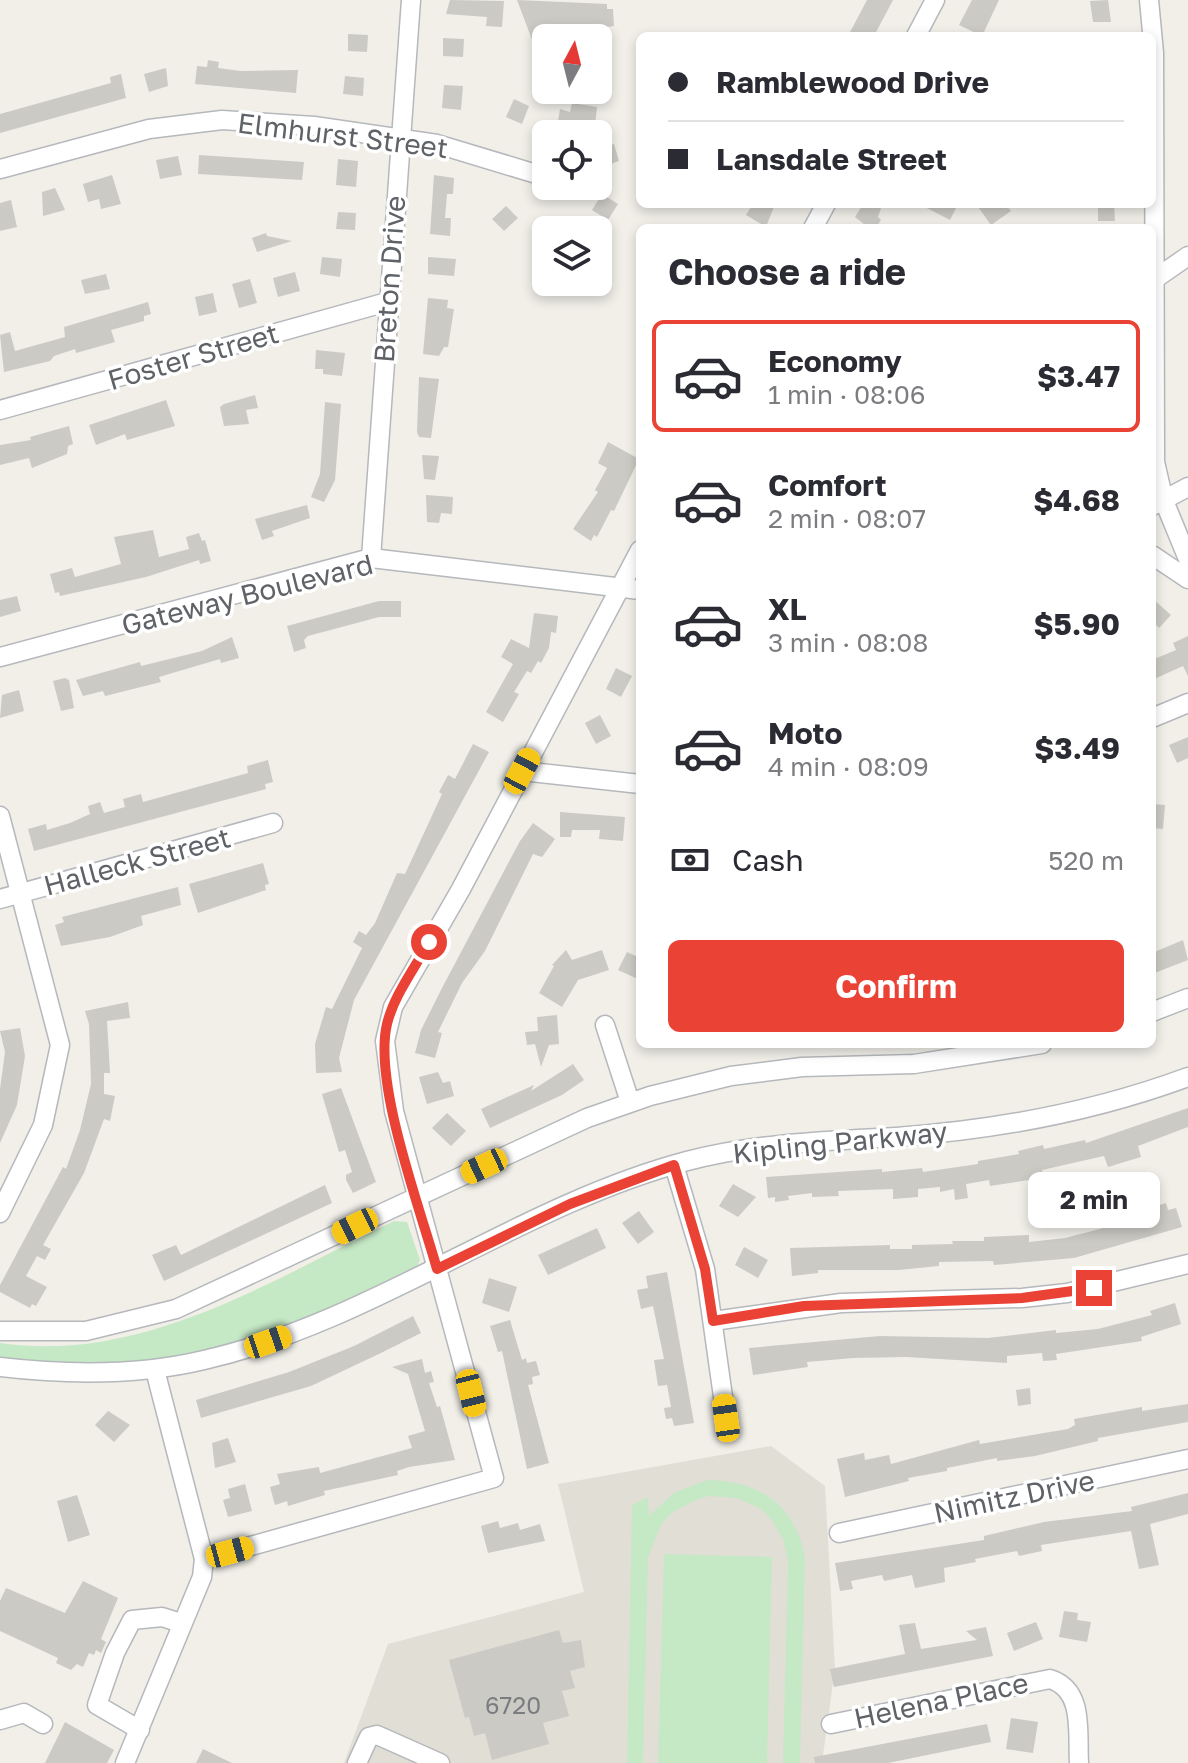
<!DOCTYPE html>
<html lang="en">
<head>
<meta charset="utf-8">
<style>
	body { margin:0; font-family:"Golos Text",sans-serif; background:#f7f7f7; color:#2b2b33; height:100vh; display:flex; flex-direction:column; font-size:30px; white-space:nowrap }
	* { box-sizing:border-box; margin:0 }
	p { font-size:26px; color:#7c7c81 }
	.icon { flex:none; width:44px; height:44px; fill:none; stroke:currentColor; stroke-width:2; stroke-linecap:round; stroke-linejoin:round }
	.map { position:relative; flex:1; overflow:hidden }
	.side { position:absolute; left:636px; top:224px; width:520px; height:824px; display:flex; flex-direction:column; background:#fff; border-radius:12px; box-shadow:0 4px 12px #0003 }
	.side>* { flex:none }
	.banner { position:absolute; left:636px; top:32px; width:520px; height:176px; border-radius:12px; box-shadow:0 4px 12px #0003; display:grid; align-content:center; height:176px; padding:0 32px; background:#fff }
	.needle { width:52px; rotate:7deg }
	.tools { position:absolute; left:532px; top:24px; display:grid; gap:16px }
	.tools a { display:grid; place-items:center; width:80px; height:80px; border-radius:12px; background:#fff; box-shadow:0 4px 12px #0003; font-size:40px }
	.end { position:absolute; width:36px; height:36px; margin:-18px; border:10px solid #ea4335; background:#fff; box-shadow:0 0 0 4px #fff }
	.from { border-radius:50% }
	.bubble { position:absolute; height:56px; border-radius:12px; background:#fff; box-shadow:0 4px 12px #0003; font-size:26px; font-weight:700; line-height:56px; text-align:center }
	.car { position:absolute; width:24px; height:48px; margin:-24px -12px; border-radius:10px; box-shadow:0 0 6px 2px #0007; background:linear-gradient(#f5c518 24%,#345 0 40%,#f5c518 0 76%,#345 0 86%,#f5c518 0) }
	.banner b { display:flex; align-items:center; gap:28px; height:76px; font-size:30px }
	.banner b+b { border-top:2px solid #e1e1e2 }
	.banner i { width:20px; height:20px; background:#2b2b33 }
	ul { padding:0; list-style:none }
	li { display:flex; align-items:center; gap:24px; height:112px; margin:0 16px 12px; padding:0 16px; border:4px solid transparent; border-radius:12px }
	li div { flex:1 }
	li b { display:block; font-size:30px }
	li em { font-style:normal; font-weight:700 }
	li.on { border-color:#ea4335 }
	li>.icon { width:72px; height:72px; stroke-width:1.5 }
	h2 { padding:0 32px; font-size:36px; line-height:96px }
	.pay { display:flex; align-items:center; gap:20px; height:88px; padding:0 32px; font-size:30px }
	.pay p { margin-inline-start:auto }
	.button { display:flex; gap:16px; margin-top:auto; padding:16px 32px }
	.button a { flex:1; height:92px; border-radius:12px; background:#ea4335; color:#fff; font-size:32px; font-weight:700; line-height:92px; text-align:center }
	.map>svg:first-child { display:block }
	.education { fill:#e1ded6 }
	.green { fill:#c5e8c5 }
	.building { fill:#cccac5 }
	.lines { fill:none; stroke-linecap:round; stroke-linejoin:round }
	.minor-casing { stroke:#b5b8bc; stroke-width:21 }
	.minor { stroke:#fff; stroke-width:18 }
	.route { stroke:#ea4335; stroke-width:10 }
	.labels { text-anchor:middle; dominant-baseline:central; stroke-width:7; stroke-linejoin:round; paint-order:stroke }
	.number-label { font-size:24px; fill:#7a7d7f }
	.street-label { font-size:28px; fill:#5f6368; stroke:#fff }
</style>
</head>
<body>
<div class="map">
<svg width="1188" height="1763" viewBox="0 0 1188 1763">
	<rect width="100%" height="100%" fill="#f1efe8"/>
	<path class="education" d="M771,1446l54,40 10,182 -13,95h-478l44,-119 196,-52 -26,-108z"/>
	<g class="green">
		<path d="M394,1221l13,1 13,38 -4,8 -132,62 -64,20 -122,19 -98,-7v-19c141,21 272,-63 394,-122z"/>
		<path d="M708,1480c53,1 89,26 97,80l-5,203h-17l5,-202 -5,-22 -11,-19 -11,-11 -24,-11 -28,-2 -13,4 -25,13 -10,12 -13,32 -5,206h-16l5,-258 16,-8 1,19 26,-24z"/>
		<path d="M664,1554l108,3 -5,206h-109z"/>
	</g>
	<g class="building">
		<path d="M450,0l54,1 -2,26 -16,-1 1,-9 -41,-3z"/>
		<path d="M517,0l90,4v5h6l1,17 -7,1 1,11h-62l-12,7z"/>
		<path d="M867,0h26l-19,36h-26z"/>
		<path d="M972,0h27l-17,36 -23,-11z"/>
		<path d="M1108,0l3,22h-18l-3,-21z"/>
		<path d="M348,34l20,1 -1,17 -19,-1z"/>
		<path d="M443,38l21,1 -1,18 -20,-1z"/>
		<path d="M208,60l11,2 -1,6 23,3 57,-1 -2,23 -101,-9 2,-18 10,1z"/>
		<path d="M166,68l2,18 -19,6 -5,-18z"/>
		<path d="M121,74l5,24 -126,35v-19l111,-31 -1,-6z"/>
		<path d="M345,76l19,2 -1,18 -20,-2z"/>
		<path d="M444,85l19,1 -2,24 -19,-2z"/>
		<path d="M514,99l15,7 -7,18 -16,-7z"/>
		<path d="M572,103l25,4 -2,18 -14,-2 -2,8 -22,-3 3,-19 10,3z"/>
		<path d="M614,144l5,17 -17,6 -4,-17z"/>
		<path d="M199,155l105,7 -2,18 -104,-6z"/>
		<path d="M178,156l4,19 -22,4 -4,-19z"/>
		<path d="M338,159l20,2 -2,26 -20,-2z"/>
		<path d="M112,175l9,29 -20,5 -2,-10 -11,3 -5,-18z"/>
		<path d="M434,175l20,3 -1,16h-6l-2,24h6l-1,18 -20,-2z"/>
		<path d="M55,188l10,22 -22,6 -1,-24z"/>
		<path d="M602,194l16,10 -10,16 -16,-10z"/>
		<path d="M11,200l6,27 -17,4v-28z"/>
		<path d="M753,204h22l-9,23 -20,-12z"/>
		<path d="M863,204l18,4 -3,9 3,3 -5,8h-7l-14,-11z"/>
		<path d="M919,204h39l-8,16z"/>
		<path d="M976,204h29l6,7 -20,14z"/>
		<path d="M1098,204h16l1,17h-17z"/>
		<path d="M506,206l12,12 -14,13 -12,-12z"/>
		<path d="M338,212l18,1 -1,17 -19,-1z"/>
		<path d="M266,233l1,3 25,5 -35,11 -5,-14z"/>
		<path d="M322,257l20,2 -2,18 -20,-3z"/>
		<path d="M428,257l28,2 -2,17 -26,-2z"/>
		<path d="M295,272l5,19 -22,6 -5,-19z"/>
		<path d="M106,274l4,15 -25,5 -4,-14z"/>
		<path d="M250,279l7,24 -18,5 -7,-24z"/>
		<path d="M213,293l4,19 -18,4 -4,-19z"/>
		<path d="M428,298l20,2 -1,8 7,1 -6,38h-4l-5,9 -16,-2z"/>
		<path d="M148,302l3,12 -7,2v5l-33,9 4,12 -39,11 -1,-4 -21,7 -4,5 -46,11 -4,-37 10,-3 5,19 50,-14 -1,-10z"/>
		<path d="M316,350l29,3 -3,23 -19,-2v-5h-8z"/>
		<path d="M419,377l20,2 -8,59 -12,-1 -2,-5z"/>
		<path d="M255,395l3,13 -12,2 3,14 -25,2 -4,-19 4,-3z"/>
		<path d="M166,400l9,26 -48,14 -2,-6 -29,11 -7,-20z"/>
		<path d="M325,402l16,2 -6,76 -11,22 -13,-5 9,-23z"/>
		<path d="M69,426l4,18 -5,2 -1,8 -35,14 -3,-10 -29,7v-20l31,-5 -1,-3z"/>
		<path d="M608,442l31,17 -25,52 -3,-1 -14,27 -3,-2 -3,6 -18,-12 25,-37 -3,-2 12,-22 -9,-5z"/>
		<path d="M422,455l17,1 -4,24 -11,-1z"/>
		<path d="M426,495l27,2 -1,17 -11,-1 -2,10 -12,-1z"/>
		<path d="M307,505l3,13 -38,13 2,5 -12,4 -7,-21z"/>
		<path d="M153,530l6,27 30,-8 -3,-12 13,-4 3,8 3,-1 6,21 -11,3 -1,-4 -53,17 -86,19 -1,-4 -4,1 -5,-19 22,-6 3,9 46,-13 -7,-27z"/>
		<path d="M17,596l4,15 -21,6v-17z"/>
		<path d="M1152,598l19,17 -12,13 -7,-7z"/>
		<path d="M379,601h22v16h-22l-71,19 -4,4 2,8 -12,4 -7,-26z"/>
		<path d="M534,613l24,3 -2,17 -5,-1 -2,16 -8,15 -3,-2 -7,12 -4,-2 -13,21 5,2 -16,28 -17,-10 27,-48 -12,-7 10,-18 18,9z"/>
		<path d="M1188,636v40l-5,-10 -31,14v-20l24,-10 -3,-7z"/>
		<path d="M232,637l7,21 -18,5 -1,-4 -61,18 2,5 -56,14 -2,-5 -20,5 -7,-16 64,-18 1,4 61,-15z"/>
		<path d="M616,668l16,8 -11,21 -15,-8z"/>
		<path d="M65,678l4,2 5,28 -13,3 -8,-30z"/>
		<path d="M19,690l5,21 -24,7 2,-23z"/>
		<path d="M600,715l11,21 -15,8 -11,-21z"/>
		<path d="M1188,737v21l-11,5 -8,-18z"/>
		<path d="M473,744l16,8 -135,248 -15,58 3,14 -26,1 -1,-29 11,-37 6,2 30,-61 -9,-6 6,-11 7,4 9,-12 22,-50 8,1 37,-80 -3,-2 9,-17 7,4z"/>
		<path d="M268,760l5,22 -8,2 1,5 -232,62 -6,-22 18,-5 1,6 23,-7 20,-9 -2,-8 12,-4 4,11 21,-6 -2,-8 18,-5 2,8 105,-29 -1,-7z"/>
		<path d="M1152,804l13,1 -2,24 -11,-1z"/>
		<path d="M560,812l65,5 -2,24 -24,-2 1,-9h-28l-1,7h-11z"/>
		<path d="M533,823l22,16 -13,18 -9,-3 -48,97 -23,32 -24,49 4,1 -7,25 -20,-5 6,-23 21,-42 78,-147z"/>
		<path d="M263,863l6,21 -4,1 1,5 -68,23 -9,-29z"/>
		<path d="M178,887l3,18 -40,11 2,9 -33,12 -49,9 -6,-21 9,-3 -2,-5z"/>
		<path d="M1183,940l5,20 -36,14v-21z"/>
		<path d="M566,950l6,10 30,-10 7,20 -31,10 -16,27 -23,-14 15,-27 -2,-1z"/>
		<path d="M627,952l13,6v22l-22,-10z"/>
		<path d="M128,1002l2,16 -23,3 3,52h-6v21l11,2 -5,25 -6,-2 -20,54 -41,72 8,4 -6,11 -8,-4 -11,20 21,11 -11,19 -4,-2 -2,4 -30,-16v-7l63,-118 3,2 14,-39 11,-46 -2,-60 -4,-13z"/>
		<path d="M557,1015l2,29 -10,1 -8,22 -6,-23 -8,1 -2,-13 13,-1 -1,-14z"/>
		<path d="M20,1028l5,28 -8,49 -17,38v-54l5,-37 -5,-21z"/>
		<path d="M573,1064l11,16 -22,15 -72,33 -9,-19 53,-24 -3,6z"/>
		<path d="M438,1072l5,11 7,-2 4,15 -27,8 -8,-27z"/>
		<path d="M341,1088l35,94 -23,11 -7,-13v-5l6,-3 -7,-22 -6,2 -17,-58z"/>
		<path d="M1188,1108v19l-50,19 3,11 -33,10 -4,-11 -62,14 1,6 -14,4 -39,6 -1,-6 -23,4 2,14 -13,2 -1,-11 -14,3v-5l-22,2v8l-25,2v-10l-55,2 1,5 -27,1v-4l-24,3 1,4 -14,2v-5l-7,1 -2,-21 116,-8v3l40,-4 1,4 55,-8v-3l41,-7 -1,-3 25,-6 1,4 41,-9 1,3z"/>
		<path d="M447,1113l19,18 -15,15 -19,-18z"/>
		<path d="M733,1184l23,13 -18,20 -19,-11z"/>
		<path d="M325,1185l7,18 -168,78 -12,-26 24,-10 5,10z"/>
		<path d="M1166,1203l2,7 8,-2 6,19 -108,31 -80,7 -1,-4 -54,1v4l-40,4h-81v3l-26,3 -2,-28 100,-3v4h22v-4l41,-1 -1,-3h32v-4l45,-2v7l36,-4 77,-20 -1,-7z"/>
		<path d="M639,1211l15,21 -16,12 -16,-21z"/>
		<path d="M597,1228l9,20 -58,27 -10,-20z"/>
		<path d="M744,1247l24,13 -10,18 -23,-13z"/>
		<path d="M667,1272l27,151 -20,3 -2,-8 -6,1 -2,-11 7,-1 -4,-22 -9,1 -4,-26 10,-1 -11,-53 -12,3 -4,-19 11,-2 -2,-12z"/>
		<path d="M489,1278l28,9 -8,25 -27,-9z"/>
		<path d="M1175,1303l6,21 -40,13 1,4 -86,13 1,6 -14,1 -1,-8 -35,3v7l-101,-6 -53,1 -46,4 1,5 -55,8 -4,-27 131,-12 108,2 68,-8v3l42,-4 54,-14 -2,-4z"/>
		<path d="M413,1316l8,17 -38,19 -72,34 -110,32 -5,-18 93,-28 65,-26z"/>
		<path d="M510,1320l12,40 4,-2 1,5 9,-2 4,14 -8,2 1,7 -5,1 21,78 -22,6 -25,-118 -4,1 -8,-26z"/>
		<path d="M422,1359l3,14 6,-2 3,11 -5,1 8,24 3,-1 15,54 -46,7 -12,4 1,4 -74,16 1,4 -37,11 -1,-5 -12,4 -5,-18 10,-3 -3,-10 42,-7 1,6 92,-25 -4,-12 17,-5 -17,-57 -16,-7z"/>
		<path d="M1030,1388l1,16 -13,2 -2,-16z"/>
		<path d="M1188,1404v18l-90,16v3l-63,15 -38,5v-3l-50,10v3l-39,7 1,3 -64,16 -8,-38 27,-6 1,7 24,-5 2,9 88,-24 1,4 88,-15 7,-4 -1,-6 68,-12v4z"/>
		<path d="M108,1411l22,14 -16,17 -19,-17z"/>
		<path d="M228,1438l8,24 -21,6 -3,-25z"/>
		<path d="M245,1484l7,27 -24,6 -5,-17 7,-2 -2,-9z"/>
		<path d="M1188,1493v21l-38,10 9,41 -20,4 -8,-38 -90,14 1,6 -23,5 -2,-5 -42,8 1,3 -32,6 1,14 -30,6 -3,-13 -28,6 -2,-6 -31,6 2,8 -13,2 -5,-28 149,-23v-4l60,-14 88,-11 -1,-4z"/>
		<path d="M77,1495l13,40 -22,7 -11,-41z"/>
		<path d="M498,1521l2,7 18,-5 2,7 20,-6 5,17 -57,12 -7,-27z"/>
		<path d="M83,1581l35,17 -17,41 5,3 -5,11 -5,-3 -2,5 -5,-2 -6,14 -6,-3 -6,6 -15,-7 2,-5 -58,-27v-30l6,-13 59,25z"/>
		<path d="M1064,1611l14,2 -1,7 14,2 -4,20 -28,-5z"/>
		<path d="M1036,1622l7,17 -29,12 -7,-18z"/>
		<path d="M915,1623l6,26 56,-9 -11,-9 20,-4 7,29 -159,31 -4,-18 75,-15 -6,-29z"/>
		<path d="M559,1630l4,13 18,-3 4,27 -15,4 5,17 -13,3 7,25 -26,7 6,21 -57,16 -7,-27 -11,3 -5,-19 -4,1 -16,-58z"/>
		<path d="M1011,1718l27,4 -5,31 -27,-4z"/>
		<path d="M65,1722l49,28 -7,13h-62z"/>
		<path d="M987,1724l4,18 -103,21h-73l-1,-6z"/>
		<path d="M203,1749l29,14h-36z"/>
	</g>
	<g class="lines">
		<g class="minor-casing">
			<g id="minor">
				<path d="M1149,0l5,53 1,409 9,39 24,58"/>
				<path d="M916,36l19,-36"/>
				<path d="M0,169l149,-40 73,-9 92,6 123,18 106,32"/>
				<path d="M813,228l13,-24"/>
				<path d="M1152,281l36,-25"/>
				<path d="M0,410l387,-108"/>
				<path d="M1152,506l36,-19"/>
				<path d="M1152,555l36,24"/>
				<path d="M371,558l40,-558"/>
				<path d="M0,657l371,-99 269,32"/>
				<path d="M1152,718l36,-15"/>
				<path d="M522,771l118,13"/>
				<path d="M0,816l60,229 -17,80 -43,88"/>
				<path d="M0,899l273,-76"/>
				<path d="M1152,1012l36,-14"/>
				<path d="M605,1025l25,77"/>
				<path d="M674,1165l31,104 21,149"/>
				<path d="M713,1321l128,-18 181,-5 45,-5 121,-29"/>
				<path d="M0,1331h86l90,-22 411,-191 63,-22 81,-20 71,-9 112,-3 128,-20"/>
				<path d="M0,1367c68,8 137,9 204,-7 171,-39 314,-154 483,-199 69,-18 138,-20 209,-24 98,-7 200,-26 292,-60"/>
				<path d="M839,1533l349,-74"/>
				<path d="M204,1559l290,-81 -100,-367 -9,-70 8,-34 68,-118 179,-339"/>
				<path d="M0,1720l24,-7 19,11"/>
				<path d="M831,1724l219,-45c35,11 27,54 29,84"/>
				<path d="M140,1730l-43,-25 18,-52 17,-33 30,-3 19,6"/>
				<path d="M125,1763l77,-186 2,-18 -49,-189"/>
				<path d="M357,1763l12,-26 8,-2 63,28"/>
			</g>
		</g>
		<use href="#minor" class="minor"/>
	</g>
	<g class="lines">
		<path class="route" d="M429,942c-14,26 -35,53 -42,82 -14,59 33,184 50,245l133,-65 104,-39 31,104 8,52 91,-15 218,-8 72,-10"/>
	</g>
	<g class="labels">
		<g class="number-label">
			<text x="513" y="1704">6720</text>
		</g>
		<g class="street-label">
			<text transform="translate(343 135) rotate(7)">Elmhurst Street</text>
			<text transform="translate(389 279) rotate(-86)">Breton Drive</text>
			<text transform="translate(193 356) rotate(-16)">Foster Street</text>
			<text transform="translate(247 594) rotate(-14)">Gateway Boulevard</text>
			<text transform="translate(137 861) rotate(-15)">Halleck Street</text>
			<text transform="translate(840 1142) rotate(-6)">Kipling Parkway</text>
			<text transform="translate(1014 1496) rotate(-12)">Nimitz Drive</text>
			<text transform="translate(941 1700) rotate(-12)">Helena Place</text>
		</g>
	</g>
</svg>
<div class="tools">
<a><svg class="needle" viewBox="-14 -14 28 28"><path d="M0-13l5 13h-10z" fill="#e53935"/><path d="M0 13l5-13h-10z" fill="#7c7c81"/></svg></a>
<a><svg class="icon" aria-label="locate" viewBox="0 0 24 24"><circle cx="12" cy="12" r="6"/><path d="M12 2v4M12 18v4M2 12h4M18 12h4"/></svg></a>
<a><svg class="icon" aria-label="layers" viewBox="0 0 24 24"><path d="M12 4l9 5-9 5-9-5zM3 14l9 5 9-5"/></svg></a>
</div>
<i class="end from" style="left:429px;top:942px"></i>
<i class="end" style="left:1094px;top:1288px"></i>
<div class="bubble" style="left:1028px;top:1172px;width:132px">2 min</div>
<i class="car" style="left:522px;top:771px;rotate:28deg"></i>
<i class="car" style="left:484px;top:1166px;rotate:245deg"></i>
<i class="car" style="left:355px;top:1226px;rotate:244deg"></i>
<i class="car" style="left:268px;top:1342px;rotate:71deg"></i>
<i class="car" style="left:471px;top:1393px;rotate:166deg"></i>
<i class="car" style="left:726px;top:1418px;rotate:352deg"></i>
<i class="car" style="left:230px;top:1552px;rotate:75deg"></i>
<div class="banner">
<b><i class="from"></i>Ramblewood Drive</b>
<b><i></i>Lansdale Street</b>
</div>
<section class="side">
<h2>Choose a ride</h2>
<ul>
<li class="on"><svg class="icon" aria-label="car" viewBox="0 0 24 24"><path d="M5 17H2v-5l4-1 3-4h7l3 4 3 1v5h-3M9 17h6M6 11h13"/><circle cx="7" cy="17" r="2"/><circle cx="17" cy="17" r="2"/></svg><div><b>Economy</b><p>1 min · 08:06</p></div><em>$3.47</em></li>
<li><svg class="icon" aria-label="car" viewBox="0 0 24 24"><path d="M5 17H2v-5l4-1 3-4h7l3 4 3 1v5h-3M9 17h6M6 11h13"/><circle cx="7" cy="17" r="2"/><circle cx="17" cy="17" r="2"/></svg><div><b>Comfort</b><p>2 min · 08:07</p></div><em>$4.68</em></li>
<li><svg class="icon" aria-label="car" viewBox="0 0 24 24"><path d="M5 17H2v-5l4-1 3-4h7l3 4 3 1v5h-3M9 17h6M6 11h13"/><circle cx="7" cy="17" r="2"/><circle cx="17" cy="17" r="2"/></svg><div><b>XL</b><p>3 min · 08:08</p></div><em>$5.90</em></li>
<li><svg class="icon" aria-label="car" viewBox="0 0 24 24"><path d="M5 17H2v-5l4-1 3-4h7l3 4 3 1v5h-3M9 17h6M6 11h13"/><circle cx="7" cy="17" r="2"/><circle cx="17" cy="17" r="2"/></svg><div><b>Moto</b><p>4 min · 08:09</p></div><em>$3.49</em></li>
</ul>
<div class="pay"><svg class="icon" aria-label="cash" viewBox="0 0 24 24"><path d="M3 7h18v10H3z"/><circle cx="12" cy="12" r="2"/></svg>Cash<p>520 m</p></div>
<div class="button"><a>Confirm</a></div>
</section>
</div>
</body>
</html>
